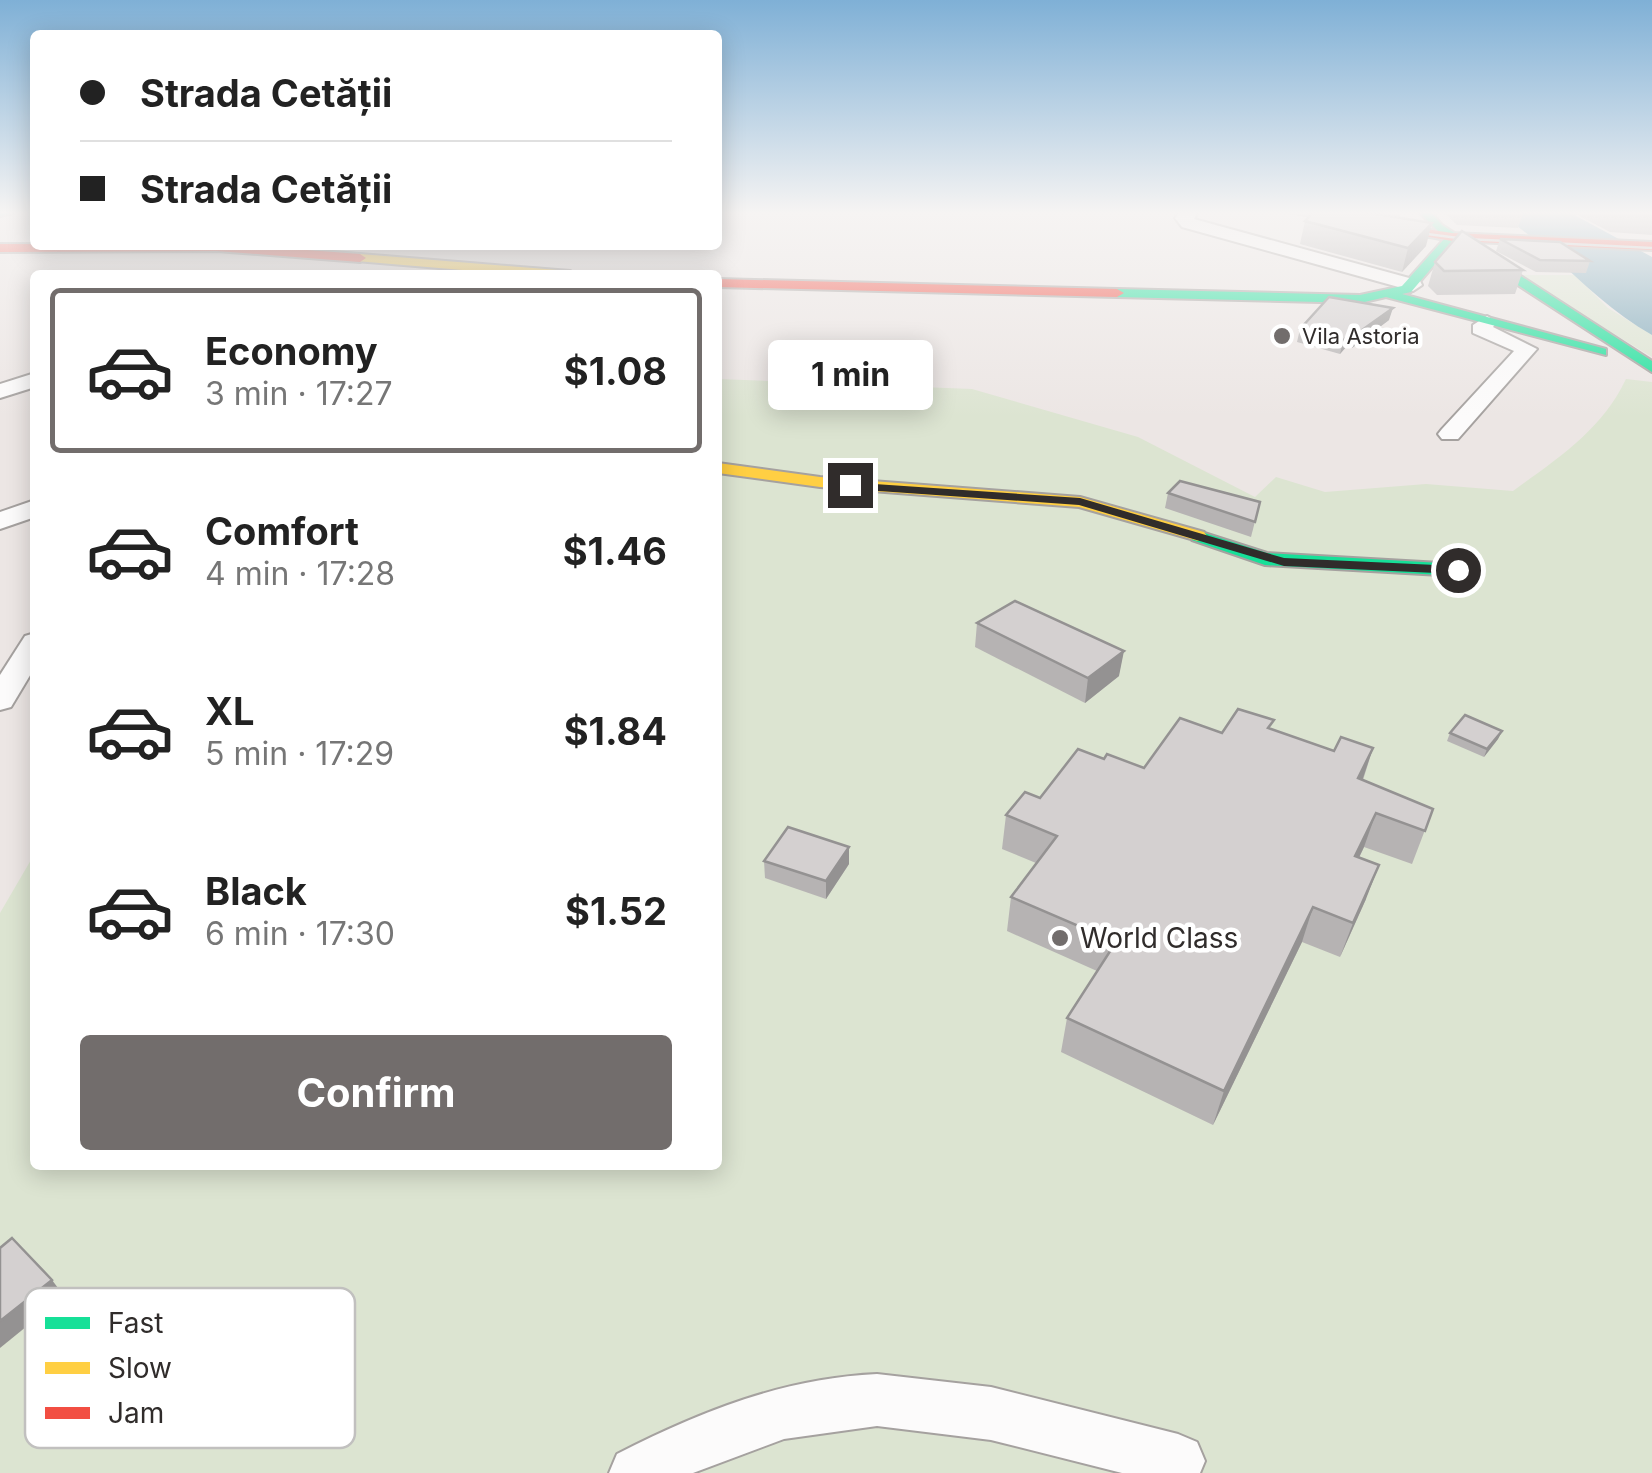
<!DOCTYPE html>
<html lang="en">
<head>
<meta charset="utf-8">
<style>
	body { margin:0; font-family:Inter,sans-serif; background:#f2f2f2; color:#222; height:100vh; display:flex; flex-direction:column; font-size:38px; white-space:nowrap }
	* { box-sizing:border-box; margin:0 }
	p { font-size:32px; color:#767676 }
	.icon { flex:none; width:55px; height:55px; fill:none; stroke:currentColor; stroke-width:2; stroke-linecap:round; stroke-linejoin:round }
	.map { position:relative; flex:1; overflow:hidden }
	.drawer { position:absolute; left:30px; top:270px; width:692px; height:900px; display:flex; flex-direction:column; background:#fff; border-radius:10px; box-shadow:0 5px 25px #0003 }
	.drawer>* { flex:none }
	.top-card { position:absolute; left:30px; top:30px; width:692px; height:220px; border-radius:10px; box-shadow:0 5px 25px #0003; display:grid; align-content:center; height:220px; padding:0 50px; background:#fff }
	.end { position:absolute; width:45px; height:45px; margin:-22px; border:12px solid #302c2b; background:#fff; box-shadow:0 0 0 5px #fff }
	.from { border-radius:50% }
	.bubble { position:absolute; height:70px; border-radius:10px; background:#fff; box-shadow:0 5px 25px #0003; font-size:32px; font-weight:700; line-height:70px; text-align:center }
	.top-card b { display:flex; align-items:center; gap:35px; height:95px; font-size:38px }
	.top-card b+b { border-top:2px solid #e0e0e0 }
	.top-card i { width:25px; height:25px; background:#222 }
	ul { padding:18px 0 0; list-style:none }
	li { display:flex; align-items:center; gap:30px; height:165px; margin:0 20px 15px; padding:0 30px; border:5px solid transparent; border-radius:10px }
	li div { flex:1 }
	li b { display:block; font-size:38px }
	li em { font-style:normal; font-weight:700 }
	li.current { border-color:#726d6c }
	li>.icon { width:90px; height:90px; stroke-width:1.5 }
	.cta { display:flex; gap:20px; margin-top:auto; padding:20px 50px }
	.cta a { flex:1; height:115px; border-radius:10px; background:#726d6c; color:#fff; font-size:40px; font-weight:700; line-height:115px; text-align:center }
	.map>svg:first-child { display:block }
	.green { fill:#dce4d1 }
	.water { fill:#82abbc }
	.lines { fill:none; stroke-linecap:round; stroke-linejoin:round }
	.street-casing { stroke:#a5a19f; stroke-width:4 }
	.fast-casing { stroke:#a5a19f; stroke-width:4 }
	.slow-casing { stroke:#a5a19f; stroke-width:4 }
	.jam-casing { stroke:#a5a19f; stroke-width:4 }
	.street { fill:#fcfbfb; fill-rule:evenodd }
	.fast { fill:#16e098; fill-rule:evenodd }
	.slow { fill:#ffcf43; fill-rule:evenodd }
	.jam { fill:#f24e42; fill-rule:evenodd }
	.tram { stroke:#c7c5c5; stroke-width:2.5 }
	.wall { fill:#b6b3b3 }
	.shaded-wall { fill:#949292 }
	.building { fill:#d4d0d0; stroke:#949292; stroke-width:2.5 }
	.route { fill:#302c2b }
	.poi-dot { fill:#726d6c; stroke:#fff; stroke-width:4 }
	.labels { text-anchor:middle; dominant-baseline:central; stroke-width:9; stroke-linejoin:round; paint-order:stroke }
	.far-poi-label { font-size:22px; fill:#302c2b; stroke:#fff; text-anchor:start }
	.poi-label { font-size:28px; fill:#302c2b; stroke:#fff; text-anchor:start }
	.key { fill:#fff; stroke:#c1c0bf; stroke-width:2.5 }
	.key-label { font-size:28px; fill:#302c2b }
</style>
</head>
<body>
<div class="map">
<svg width="1652" height="1473" viewBox="0 0 1652 1473">
	<rect width="100%" height="100%" fill="#ece6e4"/>
	<g class="green">
		<path d="M1517,275h58l33,33 44,27v22z"/>
		<path d="M718,379l254,10 166,48 117,60 21,-20 49,15 101,-8 87,7c44,-32 89,-61 113,-112l26,3v1091h-1652v-560l35,-60v312h683z"/>
	</g>
	<path class="water" d="M1496,211h71l85,46v78c-59,-33 -99,-87 -156,-124z"/>
	<g class="lines">
		<g class="street-casing">
			<g id="street">
				<path d="M1181,211h17l-4,8 226,62 2,4 -9,6 -231,-64 -7,-9z"/>
				<path d="M1487,316l10,6 -4,5 44,22 -79,90h-16l-4,-5 4,-5 72,-78 -41,-18v-8z"/>
				<path d="M35,373v14l-35,11v-14z"/>
				<path d="M35,500v17l-35,12v-17z"/>
				<path d="M35,633v34l-24,40 -11,3v-35l25,-39z"/>
				<path d="M877,1374l114,13 187,47 19,8 8,19 -5,12h-78l-131,-33 -114,-14 -93,13 -91,34h-84l8,-19c82,-42 167,-76 260,-80z"/>
			</g>
		</g>
		<g class="fast-casing">
			<g id="fast">
				<path d="M0,211h20l-20,5z"/>
				<path d="M1418,211h12l12,14 210,136v11l-199,-129 -42,49 -9,2 204,55v6l-220,-58 -26,6 -243,-6 -7,-4 7,-4 243,6 42,-9 43,-48z"/>
				<path d="M1198,531l69,22 191,11 10,6 -10,6 -193,-11 -73,-25v-8z"/>
			</g>
		</g>
		<g class="slow-casing">
			<g id="slow">
				<path d="M360,254l210,17 6,4h-53l-167,-14v-6z"/>
				<path d="M718,463l102,14 260,20 124,35 3,4 -9,5 -119,-34 -259,-20 -102,-14z"/>
			</g>
		</g>
		<g class="jam-casing">
			<g id="jam">
				<path d="M1284,211h25l143,22 200,9v8l-200,-9z"/>
				<path d="M0,244l239,1 121,9 6,4 -6,4 -143,-11 -217,1z"/>
				<path d="M718,279l399,10 7,4 -7,4 -399,-10z"/>
			</g>
		</g>
		<use href="#street" class="street"/>
		<use href="#fast" class="fast"/>
		<use href="#slow" class="slow"/>
		<use href="#jam" class="jam"/>
		<g class="tram">
			<path d="M1281,211l54,8"/>
			<path d="M1404,231l62,8 186,9"/>
		</g>
	</g>
	<g class="wall">
		<path d="M1360,211h41l-2,6z"/>
		<path d="M1442,211h82l-6,17 -61,-3z"/>
		<path d="M1570,211h82v24l-42,-3z"/>
		<path d="M1305,221l121,25 -24,26 -102,-28z"/>
		<path d="M1500,239l90,22 -4,12 -50,-1 -40,-21z"/>
		<path d="M1435,262l88,8 -8,24 -78,1 -9,-9z"/>
		<path d="M1389,320l-37,28 -6,-1 -6,7 -43,-12 3,-13z"/>
		<path d="M1168,493l92,9 -9,35 -86,-29z"/>
		<path d="M977,623l142,53 -34,27 -110,-56z"/>
		<path d="M1271,729l63,22 39,-3 -10,32 70,29 -21,55 -48,-17 -5,11 7,41 -26,58 -38,-15 -89,183 -152,-73 6,-34 30,-47 -90,-40 4,-34 25,-34 -34,-14 4,-34 34,-17 64,-39 40,9 78,-35z"/>
		<path d="M1502,731l-4,8 -14,18 -37,-16 3,-8z"/>
		<path d="M764,861l85,3 -23,35 -61,-21z"/>
	</g>
	<g class="shaded-wall">
		<path d="M1432,223l-6,23 -24,26 6,-24z"/>
		<path d="M1393,308l-4,12 -37,28 3,-13z"/>
		<path d="M1349,334l-3,13 -6,7 3,-13z"/>
		<path d="M1124,651l-5,25 -34,27 3,-25z"/>
		<path d="M1502,731l-4,8 -14,18 3,-8z"/>
		<path d="M1373,748l-11,33 -4,-3z"/>
		<path d="M1376,813l-12,34 -21,43 12,-34z"/>
		<path d="M849,847v17l-23,35v-18z"/>
		<path d="M1379,865l-13,34 -26,58 13,-34z"/>
		<path d="M1313,907l-11,35 -89,183 11,-34z"/>
		<path d="M52,1280l12,16 -64,52v-27z"/>
	</g>
	<g class="building">
		<path d="M1314,211h45l73,12 -24,25 -103,-27z"/>
		<path d="M1462,231l61,39 -79,1 -9,-9z"/>
		<path d="M1500,239l60,3 30,19 -50,-1z"/>
		<path d="M1329,297l64,11 -38,27 -6,-1 -6,7 -43,-12z"/>
		<path d="M1180,481l80,21 -5,20 -87,-29z"/>
		<path d="M1015,601l109,50 -36,27 -111,-55z"/>
		<path d="M1238,709l36,11 -6,8 66,23 7,-14 32,11 -15,30 75,31 -8,22 -49,-18 -21,43 24,9 -26,58 -40,-16 -89,184 -157,-73 49,-76 -105,-45 46,-61 -51,-21 19,-23 15,6 38,-49 26,10 3,-5 37,14 36,-50 42,15z"/>
		<path d="M1465,715l37,16 -15,18 -37,-16z"/>
		<path d="M788,827l61,20 -23,34 -62,-20z"/>
		<path d="M12,1238l40,42 -52,41v-73z"/>
	</g>
	<linearGradient id="sky" x2="0" y2="1"><stop stop-color="#7fb0d6"/><stop offset="0.51" stop-color="#f6f4f3"/><stop offset="1" stop-color="#f6f4f3" stop-opacity="0"/></linearGradient>
	<rect width="1652" height="417" fill="url(#sky)"/>
	<path class="route" d="M845,482l235,16 204,60 174,8 7,4 -7,4 -174,-8 -205,-61 -229,-16 -5,-1z"/>
	<g class="poi-dot">
		<circle cx="1282" cy="336" r="10"/>
		<circle cx="1060" cy="938" r="10"/>
	</g>
	<g class="labels">
		<g class="far-poi-label">
			<text x="1302" y="336">Vila Astoria</text>
		</g>
		<g class="poi-label">
			<text x="1080" y="938">World Class</text>
		</g>
	</g>
	<rect x="25" y="1288" width="330" height="160" rx="15" class="key"/>
	<rect x="45" y="1317" width="45" height="12" fill="#16e098"/>
	<rect x="45" y="1362" width="45" height="12" fill="#ffcf43"/>
	<rect x="45" y="1407" width="45" height="12" fill="#f24e42"/>
	<g class="key-label">
		<text x="108" y="1333">Fast</text>
		<text x="108" y="1378">Slow</text>
		<text x="108" y="1423">Jam</text>
	</g>
</svg>
<i class="end from" style="left:1458px;top:570px"></i>
<i class="end" style="left:850px;top:485px"></i>
<div class="bubble" style="left:768px;top:340px;width:165px">1 min</div>
<div class="top-card">
<b><i class="from"></i>Strada Cetății</b>
<b><i></i>Strada Cetății</b>
</div>
<section class="drawer">
<ul>
<li class="current"><svg class="icon" aria-label="car" viewBox="0 0 24 24"><path d="M5 17H2v-5l4-1 3-4h7l3 4 3 1v5h-3M9 17h6M6 11h13"/><circle cx="7" cy="17" r="2"/><circle cx="17" cy="17" r="2"/></svg><div><b>Economy</b><p>3 min · 17:27</p></div><em>$1.08</em></li>
<li><svg class="icon" aria-label="car" viewBox="0 0 24 24"><path d="M5 17H2v-5l4-1 3-4h7l3 4 3 1v5h-3M9 17h6M6 11h13"/><circle cx="7" cy="17" r="2"/><circle cx="17" cy="17" r="2"/></svg><div><b>Comfort</b><p>4 min · 17:28</p></div><em>$1.46</em></li>
<li><svg class="icon" aria-label="car" viewBox="0 0 24 24"><path d="M5 17H2v-5l4-1 3-4h7l3 4 3 1v5h-3M9 17h6M6 11h13"/><circle cx="7" cy="17" r="2"/><circle cx="17" cy="17" r="2"/></svg><div><b>XL</b><p>5 min · 17:29</p></div><em>$1.84</em></li>
<li><svg class="icon" aria-label="car" viewBox="0 0 24 24"><path d="M5 17H2v-5l4-1 3-4h7l3 4 3 1v5h-3M9 17h6M6 11h13"/><circle cx="7" cy="17" r="2"/><circle cx="17" cy="17" r="2"/></svg><div><b>Black</b><p>6 min · 17:30</p></div><em>$1.52</em></li>
</ul>
<div class="cta"><a>Confirm</a></div>
</section>
</div>
</body>
</html>
